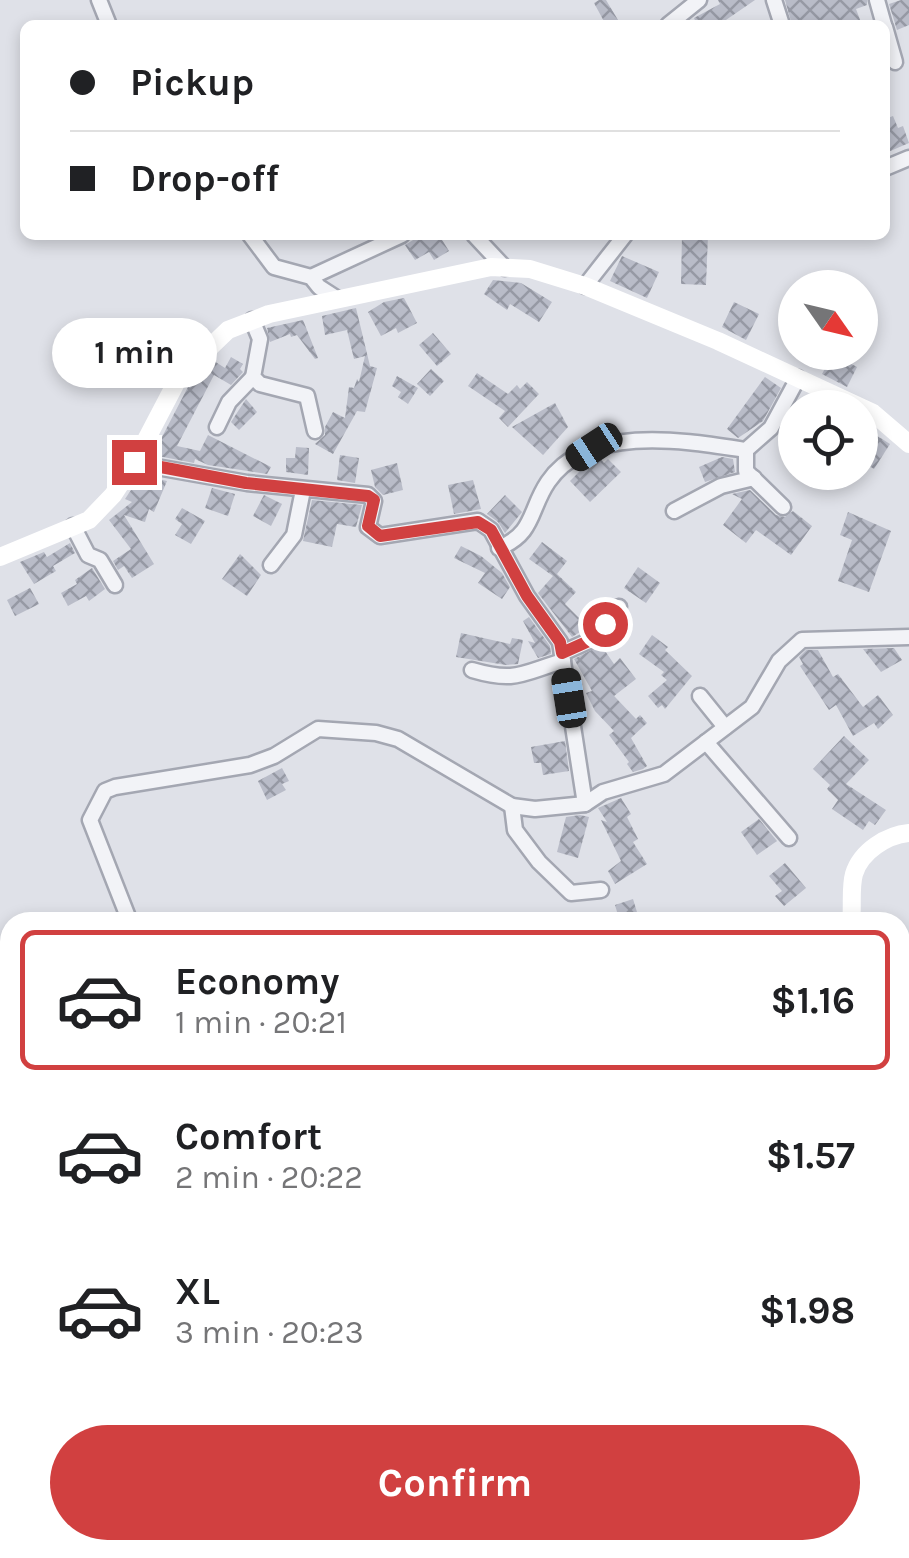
<!DOCTYPE html>
<html lang="en">
<head>
<meta charset="utf-8">
<style>
	body { margin:0; font-family:Karla,sans-serif; background:#f6f6f6; color:#202124; height:100vh; display:flex; flex-direction:column; font-size:38px; white-space:nowrap }
	* { box-sizing:border-box; margin:0 }
	p { font-size:32px; color:#757577 }
	.icon { flex:none; width:55px; height:55px; fill:none; stroke:currentColor; stroke-width:2; stroke-linecap:round; stroke-linejoin:round }
	.map { position:relative; flex:1; overflow:hidden }
	.sheet { position:absolute; left:0px; top:912px; width:910px; height:648px; display:flex; flex-direction:column; background:#fff; border-radius:30px 30px 0 0; box-shadow:0 5px 15px #0003 }
	.sheet>* { flex:none }
	.guide { position:absolute; left:20px; top:20px; width:870px; height:220px; border-radius:15px; box-shadow:0 5px 15px #0003; display:grid; align-content:center; height:220px; padding:0 50px; background:#fff }
	.needle { width:65px; rotate:124deg }
	.buttons { position:absolute; left:778px; top:270px; display:grid; gap:20px }
	.buttons a { display:grid; place-items:center; width:100px; height:100px; border-radius:50%; background:#fff; box-shadow:0 5px 15px #0003; font-size:50px }
	.end { position:absolute; width:45px; height:45px; margin:-22px; border:12px solid #d14040; background:#fff; box-shadow:0 0 0 5px #fff }
	.from { border-radius:50% }
	.bubble { position:absolute; height:70px; border-radius:35px; background:#fff; box-shadow:0 5px 15px #0003; font-size:32px; font-weight:700; line-height:70px; text-align:center }
	.car { position:absolute; width:30px; height:60px; margin:-30px -15px; border-radius:12px; box-shadow:0 0 8px 2px #0007; background:linear-gradient(#222 24%,#8ab4d8 0 40%,#222 0 76%,#8ab4d8 0 86%,#222 0) }
	.guide b { display:flex; align-items:center; gap:35px; height:95px; font-size:38px }
	.guide b+b { border-top:2px solid #e0e0e0 }
	.guide i { width:25px; height:25px; background:#202124 }
	ul { padding:18px 0 0; list-style:none }
	li { display:flex; align-items:center; gap:30px; height:140px; margin:0 20px 15px; padding:0 30px; border:5px solid transparent; border-radius:15px }
	li div { flex:1 }
	li b { display:block; font-size:38px }
	li em { font-style:normal; font-weight:700 }
	li.current { border-color:#d14040 }
	li>.icon { width:90px; height:90px; stroke-width:1.5 }
	.button { display:flex; gap:20px; margin-top:auto; padding:20px 50px }
	.button a { flex:1; height:115px; border-radius:60px; background:#d14040; color:#fff; font-size:40px; font-weight:700; line-height:115px; text-align:center }
	.map>svg:first-child { display:block }
	.building { fill:url(#building-cross-hatch) }
	.lines { fill:none; stroke-linecap:round; stroke-linejoin:round }
	.street-casing { stroke:#a4a7b2; stroke-width:19 }
	.street { stroke:#f2f3f7; stroke-width:14 }
	.secondary { stroke:#fff; stroke-width:18 }
	.route { stroke:#d14040; stroke-width:12 }
</style>
</head>
<body>
<div class="map">
<svg width="909" height="1558" viewBox="0 0 909 1558">
	<defs>
		<pattern id="building-cross-hatch" width="8" height="8" patternUnits="userSpaceOnUse" patternTransform="scale(2.5)"><rect width="8" height="8" fill="#b9bcc8"/><path d="M0 0l8 8M0 8l8-8" fill="none" stroke="#9699a4"/></pattern>
	</defs>
	<rect width="100%" height="100%" fill="#dfe1e8"/>
	<g class="building">
		<path d="M599,0h7l15,25h-15l-12,-22z"/>
		<path d="M718,0h37l-32,22 2,3h-28l-3,-7 26,-14z"/>
		<path d="M785,0h82v5l-11,4 6,16h-70z"/>
		<path d="M901,0h8v25l-12,5 -8,-26z"/>
		<path d="M893,116l5,12 5,-2 6,17 -21,9 -3,-33z"/>
		<path d="M421,235h18l10,16 -15,9 -5,-8 -14,8 -10,-15z"/>
		<path d="M682,235h26l-2,50 -25,-1z"/>
		<path d="M622,256l37,16 -12,26 -37,-17z"/>
		<path d="M493,280l28,3 31,19 -13,20 -29,-18 -3,6 -23,-16z"/>
		<path d="M404,298l13,25 -19,10 -2,-5 -15,8 -13,-24 16,-10z"/>
		<path d="M734,302l25,12 -13,26 -24,-13z"/>
		<path d="M356,308l14,58 7,2 -12,44 -8,-1 -24,43 -18,-10 10,-9v-8l8,-15 12,6 4,-31 5,1 3,-9 2,3 6,-26 -11,3 -7,-29 -22,5 -3,-19z"/>
		<path d="M303,320l15,38 -3,1 -18,-24 -6,2 -1,-3 -20,8 -3,-14z"/>
		<path d="M433,333l18,21 -14,12 -18,-21z"/>
		<path d="M833,354l24,13 -10,20 -25,-13z"/>
		<path d="M231,357l12,7 -3,5 3,3 -12,13 -17,-10 -37,71 23,5 8,-16 63,32 -4,7 -59,-9 -13,-6 -1,4 -36,-7 4,-19 27,-52 25,-24 11,7z"/>
		<path d="M431,369l13,12 -14,15 -13,-12z"/>
		<path d="M477,373l31,21 9,-9 3,4 7,-7 12,12 -31,33 -9,-9 6,-7 -37,-25z"/>
		<path d="M397,376l21,12 -10,16 -10,-7 3,-5 -9,-6z"/>
		<path d="M765,377l16,11 -18,33 -25,17 -11,-9z"/>
		<path d="M246,399l11,13 -18,18 -8,-8z"/>
		<path d="M555,403l13,24 -25,28 -31,-28z"/>
		<path d="M860,425l30,19 -16,25 -14,-9z"/>
		<path d="M296,447l13,1 -1,27 -22,-3v-14h9z"/>
		<path d="M340,455l19,3 -4,25 -18,-3z"/>
		<path d="M722,457l11,2 2,13 -30,10 -6,-15z"/>
		<path d="M600,458l4,5 4,-4 13,13 -31,30 -20,-21 18,-18z"/>
		<path d="M397,463l6,27 -20,5 -8,-8 -4,-17z"/>
		<path d="M141,475l26,6 -13,31 -5,-3 -4,13 -21,-7 30,49 -22,14 -8,-12 -6,4 -5,-9 18,-12 -22,-29 23,-18 -7,-3z"/>
		<path d="M473,480l8,29 -27,5 -6,-29z"/>
		<path d="M212,488l23,6 -7,22 -23,-8z"/>
		<path d="M750,490l26,25 9,2 8,-6 19,15 -21,29 -35,-25 -10,13 -23,-18 19,-26 -10,-5z"/>
		<path d="M264,495l18,9 -11,22 -18,-10z"/>
		<path d="M505,495l17,17 -17,21 -7,-11 -11,-8z"/>
		<path d="M312,500l50,5 -6,22 -19,-3 -5,23 -29,-6z"/>
		<path d="M182,508l23,13 -14,23 -16,-9 7,-11 -7,-5z"/>
		<path d="M848,512l43,19 -22,61 -31,-11 14,-41 -12,-5z"/>
		<path d="M542,542l25,19 -10,13 19,18 -11,12 23,23 -16,10 -34,-44 15,-17 -24,-17z"/>
		<path d="M70,543l5,10 -22,13 3,5 -22,13 -14,-22 24,-10 3,5z"/>
		<path d="M461,546l20,10 21,17 8,14 -8,12 -24,-16 7,-10 -31,-15z"/>
		<path d="M240,554l21,21 -14,21 -25,-17z"/>
		<path d="M638,567l22,16 -14,20 -22,-15z"/>
		<path d="M92,568l13,21 -16,12 -3,-5 -18,10 -7,-13 16,-9 -2,-4z"/>
		<path d="M30,588l9,16 -24,12 -8,-16z"/>
		<path d="M529,617l21,29 1,8 -13,4 -10,-17 7,2 -12,-22z"/>
		<path d="M461,633l49,11 2,-6 11,2 -5,24 -12,1 -50,-8z"/>
		<path d="M652,635l16,12 -3,3 27,26 -27,33 -3,-4 -4,3 -10,-12 19,-16 -6,-5 3,-3 -25,-18z"/>
		<path d="M601,645l13,19 6,-6 16,21 -22,17 22,23 4,-4 7,8 -16,15 16,28 -4,3 -10,3 -6,-8 2,-2 -20,-27 5,-4 -19,-20 -9,-18 6,-2 -18,-32z"/>
		<path d="M894,648l8,12 -21,12 -18,-23z"/>
		<path d="M806,650h12l15,27 5,-3 25,33 15,-12 15,20 -15,14 -4,-6 -21,13 -17,-31 -7,5 -29,-44 3,-2 -4,-7z"/>
		<path d="M844,736l25,24 -23,24 40,26 -11,15 -6,-4 -6,9 -31,-21 6,-9 -11,-11 3,-4 -17,-16z"/>
		<path d="M565,741l4,30 -26,4 -2,-12h-7l-3,-16z"/>
		<path d="M282,768l7,13 -7,3 4,6 -19,10 -9,-19z"/>
		<path d="M621,798l10,16 -4,3 11,22 -5,3 14,22 -32,20 -7,-13 13,-10 -20,-41 6,2 -9,-14z"/>
		<path d="M580,815l9,2 -11,41 -21,-6 9,-35z"/>
		<path d="M759,819l18,22 -20,14 -16,-23z"/>
		<path d="M785,863l21,25 -22,18 -9,-10 7,-5 -13,-15z"/>
		<path d="M633,899l7,23h-20l-5,-17z"/>
		<path d="M10,1008v32l-10,4v-34z"/>
		<path d="M8,1103l2,84 -10,10v-69z"/>
	</g>
	<g class="lines">
		<g class="street-casing">
			<g id="street">
				<path d="M99,0l10,25"/>
				<path d="M774,0l8,25"/>
				<path d="M877,0l7,25"/>
				<path d="M668,25l31,-25"/>
				<path d="M885,27l10,35"/>
				<path d="M885,168l24,-10"/>
				<path d="M250,235l24,32 37,10 8,10 17,11"/>
				<path d="M474,235l31,33"/>
				<path d="M311,277l91,-42"/>
				<path d="M585,286l40,-51"/>
				<path d="M252,320l8,19 -7,38 7,7 47,12 8,35"/>
				<path d="M217,427l12,-25 24,-25"/>
				<path d="M746,450v21l37,36"/>
				<path d="M134,463l113,20 121,12 6,6 -6,26 12,9 98,-15 13,9 36,66 33,46 25,162"/>
				<path d="M674,511l47,-25 33,-8"/>
				<path d="M73,526l15,29 12,5 15,25"/>
				<path d="M499,548c36,-15 30,-38 49,-66 40,-59 139,-41 198,-32l25,-22 27,-50"/>
				<path d="M271,565l23,-30 9,-45"/>
				<path d="M562,653l29,-13 28,-33"/>
				<path d="M472,670c44,13 50,3 91,-9"/>
				<path d="M700,696l25,31"/>
				<path d="M706,742l83,96"/>
				<path d="M512,806l3,24 24,32 32,31 30,-3"/>
				<path d="M130,922l-40,-102 15,-29 10,-4 135,-22 24,-9 44,-27 58,4 22,6 114,67 23,3 50,-5 18,-12 61,-18 88,-67 27,-46 23,-21 107,-3"/>
			</g>
		</g>
		<use href="#street" class="street"/>
		<g class="secondary">
			<path d="M0,557l89,-37 24,-25 21,-32 45,-86 49,-47 41,-16 222,-47 39,2 55,17 133,55 155,72 36,31"/>
			<path d="M851,922c2,-14 -1,-34 3,-48 7,-23 33,-39 55,-41"/>
			<path d="M0,976l10,11"/>
			<path d="M0,1216l10,-11"/>
			<path d="M607,1558l3,-8"/>
		</g>
	</g>
	<g class="lines">
		<path class="route" d="M134,462l112,21 122,13 6,4 -6,26 12,10 98,-14 13,8 36,66 33,46 2,11 29,-13 14,-16"/>
	</g>
</svg>
<div class="buttons">
<a><svg class="needle" viewBox="-14 -14 28 28"><path d="M0-13l5 13h-10z" fill="#e53935"/><path d="M0 13l5-13h-10z" fill="#757577"/></svg></a>
<a><svg class="icon" aria-label="locate" viewBox="0 0 24 24"><circle cx="12" cy="12" r="6"/><path d="M12 2v4M12 18v4M2 12h4M18 12h4"/></svg></a>
</div>
<i class="end from" style="left:605px;top:624px"></i>
<i class="end" style="left:134px;top:462px"></i>
<div class="bubble" style="left:52px;top:318px;width:165px">1 min</div>
<i class="car" style="left:594px;top:447px;rotate:237deg"></i>
<i class="car" style="left:569px;top:698px;rotate:351deg"></i>
<div class="guide">
<b><i class="from"></i>Pickup</b>
<b><i></i>Drop-off</b>
</div>
<section class="sheet">
<ul>
<li class="current"><svg class="icon" aria-label="car" viewBox="0 0 24 24"><path d="M5 17H2v-5l4-1 3-4h7l3 4 3 1v5h-3M9 17h6M6 11h13"/><circle cx="7" cy="17" r="2"/><circle cx="17" cy="17" r="2"/></svg><div><b>Economy</b><p>1 min · 20:21</p></div><em>$1.16</em></li>
<li><svg class="icon" aria-label="car" viewBox="0 0 24 24"><path d="M5 17H2v-5l4-1 3-4h7l3 4 3 1v5h-3M9 17h6M6 11h13"/><circle cx="7" cy="17" r="2"/><circle cx="17" cy="17" r="2"/></svg><div><b>Comfort</b><p>2 min · 20:22</p></div><em>$1.57</em></li>
<li><svg class="icon" aria-label="car" viewBox="0 0 24 24"><path d="M5 17H2v-5l4-1 3-4h7l3 4 3 1v5h-3M9 17h6M6 11h13"/><circle cx="7" cy="17" r="2"/><circle cx="17" cy="17" r="2"/></svg><div><b>XL</b><p>3 min · 20:23</p></div><em>$1.98</em></li>
</ul>
<div class="button"><a>Confirm</a></div>
</section>
</div>
</body>
</html>
